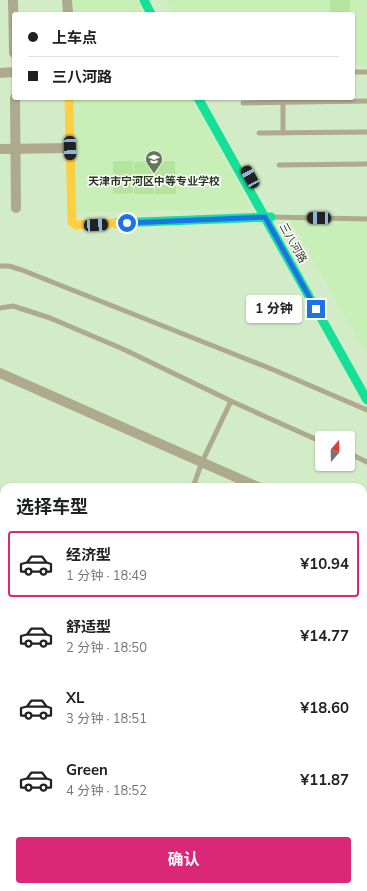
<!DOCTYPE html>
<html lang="zh">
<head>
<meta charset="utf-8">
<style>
	body { margin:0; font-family:"Nunito Sans","Noto Sans SC",sans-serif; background:#f2f2f2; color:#202124; height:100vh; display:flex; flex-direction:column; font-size:15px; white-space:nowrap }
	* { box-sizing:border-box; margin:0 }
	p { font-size:13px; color:#757577 }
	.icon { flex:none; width:22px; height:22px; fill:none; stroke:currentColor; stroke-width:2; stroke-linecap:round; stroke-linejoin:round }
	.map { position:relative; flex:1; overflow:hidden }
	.details { position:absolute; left:0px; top:483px; width:367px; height:408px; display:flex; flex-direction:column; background:#fff; border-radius:12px 12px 0 0; box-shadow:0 1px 3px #0004 }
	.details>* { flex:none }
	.hud { position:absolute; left:12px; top:12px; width:343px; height:88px; border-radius:4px; box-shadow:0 1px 3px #0004; display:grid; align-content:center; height:88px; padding:0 16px; background:#fff }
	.needle { width:26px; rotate:20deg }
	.buttons { position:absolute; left:315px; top:431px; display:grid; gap:8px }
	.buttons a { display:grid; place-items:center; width:40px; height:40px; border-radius:4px; background:#fff; box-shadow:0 1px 3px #0004; font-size:20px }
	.end { position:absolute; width:18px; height:18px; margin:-9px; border:5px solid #1a73e8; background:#fff; box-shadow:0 0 0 2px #fff }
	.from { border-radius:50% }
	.bubble { position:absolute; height:28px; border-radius:4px; background:#fff; box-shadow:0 1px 3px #0004; font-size:13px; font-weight:700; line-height:28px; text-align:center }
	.car { position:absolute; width:12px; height:24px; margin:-12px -6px; border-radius:5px; box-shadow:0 0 3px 1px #0007; background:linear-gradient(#222 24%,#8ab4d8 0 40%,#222 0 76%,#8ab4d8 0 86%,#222 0) }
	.hud b { display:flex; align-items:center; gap:14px; height:38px; font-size:15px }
	.hud b+b { border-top:1px solid #e0e0e0 }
	.hud i { width:10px; height:10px; background:#202124 }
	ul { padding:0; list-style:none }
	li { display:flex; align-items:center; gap:12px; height:66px; margin:0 8px 6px; padding:0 8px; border:2px solid transparent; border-radius:4px }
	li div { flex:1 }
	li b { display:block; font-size:15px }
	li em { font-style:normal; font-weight:700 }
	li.on { border-color:#db2777 }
	li>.icon { width:36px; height:36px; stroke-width:1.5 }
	h2 { padding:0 16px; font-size:18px; line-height:48px }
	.button { display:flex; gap:8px; margin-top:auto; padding:8px 16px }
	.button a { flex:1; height:46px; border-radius:4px; background:#db2777; color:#fff; font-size:16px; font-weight:700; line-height:46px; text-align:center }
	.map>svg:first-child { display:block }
	.built { fill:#c9efb8 }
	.green { fill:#b4e49e }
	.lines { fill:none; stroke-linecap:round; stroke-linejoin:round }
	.lane { stroke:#aeaa8e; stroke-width:5 }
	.street { stroke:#aeaa8e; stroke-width:10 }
	.fast { stroke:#16e098; stroke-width:9 }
	.slow { stroke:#ffcf43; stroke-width:9 }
	.route { stroke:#1a73e8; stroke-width:5 }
	.labels { text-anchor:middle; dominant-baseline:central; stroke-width:3; stroke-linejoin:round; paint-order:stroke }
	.poi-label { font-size:11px; font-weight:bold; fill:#26371e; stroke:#fff }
	.street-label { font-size:11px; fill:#26371e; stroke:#fff }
</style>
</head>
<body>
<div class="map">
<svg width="367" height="891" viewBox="0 0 367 891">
	<rect width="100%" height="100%" fill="#d3ecc8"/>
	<g class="built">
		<path d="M72,0h65l8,14h-73z"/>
		<path d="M166,0h201v65h-14v-51h-179z"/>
		<path d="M74,98h117l61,111 -176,4z"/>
		<path d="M290,219l77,3v130h-2z"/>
	</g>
	<g class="green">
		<rect x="330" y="0" width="20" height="14"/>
		<path d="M113,161h20v32l-20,1z"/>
		<path d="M154,161v33h-20v-32z"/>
		<path d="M155,161h20l1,33h-21z"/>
	</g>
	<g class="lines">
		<g class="lane">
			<path d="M353,72h14"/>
			<path d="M243,103l124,-2"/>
			<path d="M259,133l108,-1"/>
			<path d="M283,133v-35"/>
			<path d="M279,165l88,-1"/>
			<path d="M273,217l94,2"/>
			<path d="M0,266h9l13,4 252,100 93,40"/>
			<path d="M0,308l13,-2 37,12 73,31 110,53 89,40"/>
			<path d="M348,453l19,9"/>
			<path d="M193,487l9,-25 29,-61"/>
			<path d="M0,545h4"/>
		</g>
		<g class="street">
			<path d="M13,0l1,53"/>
			<path d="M67,0l1,14"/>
			<path d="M0,73l14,-1"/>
			<path d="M15,98l1,110"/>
			<path d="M0,149l70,-1"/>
			<path d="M0,373l258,114"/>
			<path d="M363,533l4,2"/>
			<path d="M366,606l1,34"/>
			<path d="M0,630l4,-1"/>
			<path d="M0,663h4"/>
			<path d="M363,673l4,-1"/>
			<path d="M0,698h4"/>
			<path d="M363,706h4"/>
			<path d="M0,732h4"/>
			<path d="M363,741h4"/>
			<path d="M0,767h4"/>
			<path d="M363,781h4"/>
			<path d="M0,806h4"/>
			<path d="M363,813h4"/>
			<path d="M0,840h4"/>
			<path d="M363,846l4,-1"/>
			<path d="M0,873h4"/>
			<path d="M363,881h4"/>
			<path d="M48,887v4"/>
			<path d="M147,887l1,4"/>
			<path d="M190,887v4"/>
			<path d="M288,887v4"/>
			<path d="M217,891l58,-4"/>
		</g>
		<g class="fast">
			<path d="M144,0l7,14"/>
			<path d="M198,98l169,302"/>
			<path d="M115,223l156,-6"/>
		</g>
		<path class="slow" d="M69,98l3,124 4,3 39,-2"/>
	</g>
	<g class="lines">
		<path class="route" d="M127,223l138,-6 51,92"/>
	</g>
	<defs>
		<g id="school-pin" transform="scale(0.9)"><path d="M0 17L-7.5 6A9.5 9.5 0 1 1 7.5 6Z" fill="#63765a" stroke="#fff"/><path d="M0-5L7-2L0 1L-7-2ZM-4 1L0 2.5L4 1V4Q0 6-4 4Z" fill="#fff"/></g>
	</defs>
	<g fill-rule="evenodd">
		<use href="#school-pin" x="154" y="159"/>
	</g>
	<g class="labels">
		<g class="poi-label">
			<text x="154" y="181">天津市宁河区中等专业学校</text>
		</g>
		<g class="street-label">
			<text transform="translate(293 243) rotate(61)">三八河路</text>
		</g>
	</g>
</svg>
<div class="buttons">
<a><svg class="needle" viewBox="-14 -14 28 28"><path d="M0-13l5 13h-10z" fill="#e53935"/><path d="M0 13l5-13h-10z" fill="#757577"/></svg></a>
</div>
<i class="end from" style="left:127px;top:223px"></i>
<i class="end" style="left:316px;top:309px"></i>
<div class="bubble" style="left:246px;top:295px;width:56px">1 分钟</div>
<i class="car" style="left:70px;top:148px;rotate:178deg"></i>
<i class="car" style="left:250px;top:177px;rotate:331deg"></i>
<i class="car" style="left:319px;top:218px;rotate:271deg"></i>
<i class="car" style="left:96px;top:225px;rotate:87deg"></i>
<div class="hud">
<b><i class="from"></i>上车点</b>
<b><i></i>三八河路</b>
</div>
<section class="details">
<h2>选择车型</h2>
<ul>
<li class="on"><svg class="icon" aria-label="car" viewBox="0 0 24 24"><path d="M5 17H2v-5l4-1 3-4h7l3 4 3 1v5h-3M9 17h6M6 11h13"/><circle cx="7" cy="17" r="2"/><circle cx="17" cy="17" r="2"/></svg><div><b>经济型</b><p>1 分钟 · 18:49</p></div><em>¥10.94</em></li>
<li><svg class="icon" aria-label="car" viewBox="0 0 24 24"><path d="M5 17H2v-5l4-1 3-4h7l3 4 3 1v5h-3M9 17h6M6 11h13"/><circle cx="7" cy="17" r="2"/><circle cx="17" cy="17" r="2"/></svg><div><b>舒适型</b><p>2 分钟 · 18:50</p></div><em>¥14.77</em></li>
<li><svg class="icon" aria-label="car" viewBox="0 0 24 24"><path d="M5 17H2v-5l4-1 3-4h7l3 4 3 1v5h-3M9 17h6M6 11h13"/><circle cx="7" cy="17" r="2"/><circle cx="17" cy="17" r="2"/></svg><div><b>XL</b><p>3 分钟 · 18:51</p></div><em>¥18.60</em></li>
<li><svg class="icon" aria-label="car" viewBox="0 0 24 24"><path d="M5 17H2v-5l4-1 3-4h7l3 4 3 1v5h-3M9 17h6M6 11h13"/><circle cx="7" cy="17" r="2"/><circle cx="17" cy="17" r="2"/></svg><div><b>Green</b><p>4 分钟 · 18:52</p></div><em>¥11.87</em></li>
</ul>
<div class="button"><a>确认</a></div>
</section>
</div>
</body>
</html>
